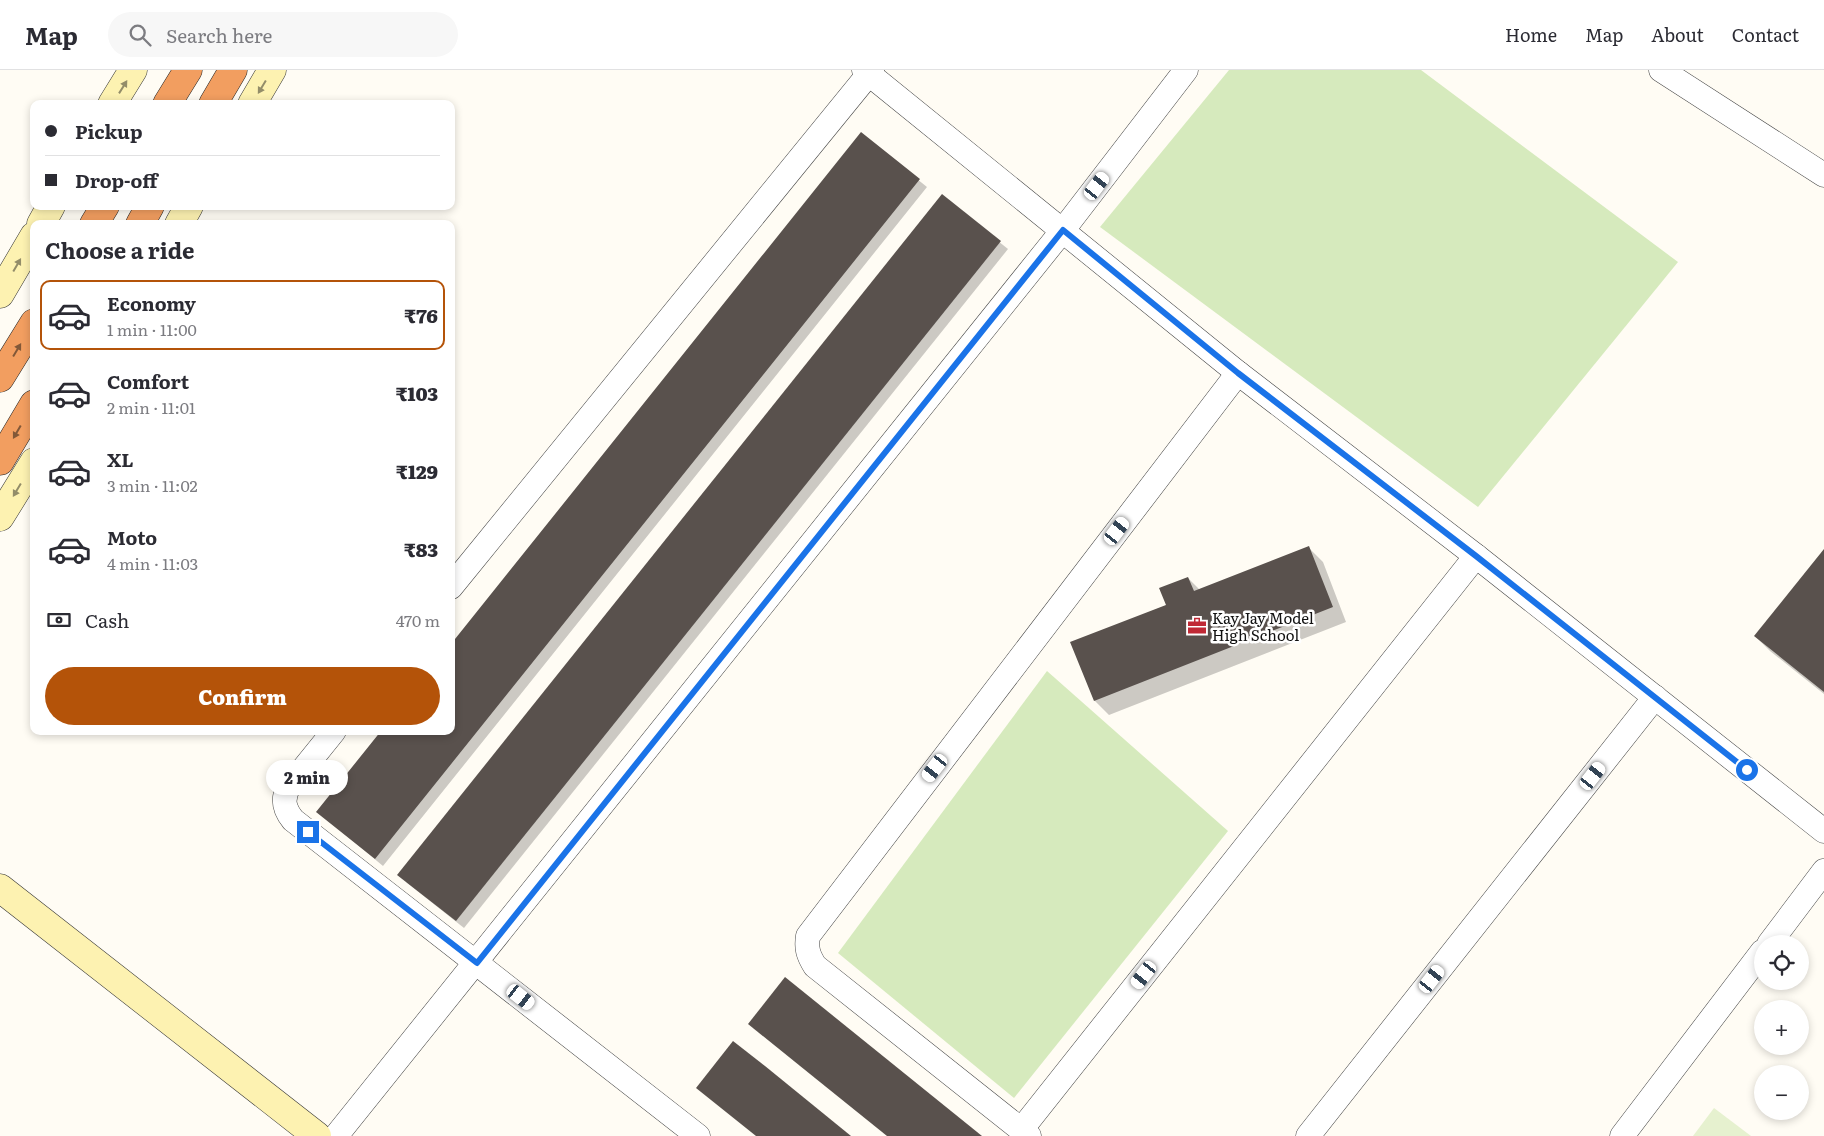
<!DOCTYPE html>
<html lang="en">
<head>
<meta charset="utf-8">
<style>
	body { margin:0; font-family:Literata,serif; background:#f7f7f7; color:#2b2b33; height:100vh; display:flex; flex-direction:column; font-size:19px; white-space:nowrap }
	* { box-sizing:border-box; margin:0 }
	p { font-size:16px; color:#7c7c81 }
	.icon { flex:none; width:28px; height:28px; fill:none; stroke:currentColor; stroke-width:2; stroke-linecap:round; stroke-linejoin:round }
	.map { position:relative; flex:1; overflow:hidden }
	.sheet { position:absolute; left:30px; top:150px; width:425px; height:515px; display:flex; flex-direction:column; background:#fff; border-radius:10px; box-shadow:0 2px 8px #0003 }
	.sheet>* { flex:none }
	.guide { position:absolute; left:30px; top:30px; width:425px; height:110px; border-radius:10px; box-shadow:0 2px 8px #0003; display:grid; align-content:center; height:110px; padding:0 15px; background:#fff }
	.buttons { position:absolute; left:1754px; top:865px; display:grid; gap:10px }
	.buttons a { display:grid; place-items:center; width:55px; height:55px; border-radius:50%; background:#fff; box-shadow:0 2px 8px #0003; font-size:25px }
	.end { position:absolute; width:22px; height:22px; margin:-11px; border:6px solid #1a73e8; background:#fff; box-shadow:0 0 0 2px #fff }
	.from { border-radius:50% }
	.bubble { position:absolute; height:35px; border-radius:18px; background:#fff; box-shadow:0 2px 8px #0003; font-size:16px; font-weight:800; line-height:35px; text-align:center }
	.car { position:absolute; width:15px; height:30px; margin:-15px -8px; border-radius:6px; box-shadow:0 0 4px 1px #0007; background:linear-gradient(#fff 24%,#345 0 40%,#fff 0 76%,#345 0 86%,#fff 0) }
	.guide b { display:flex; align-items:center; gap:18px; height:48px; font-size:19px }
	.guide b+b { border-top:1px solid #e1e1e2 }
	.guide i { width:12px; height:12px; background:#2b2b33 }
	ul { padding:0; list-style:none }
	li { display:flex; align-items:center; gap:15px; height:70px; margin:0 10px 8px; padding:0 5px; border:2px solid transparent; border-radius:10px }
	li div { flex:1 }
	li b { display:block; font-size:19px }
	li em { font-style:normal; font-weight:800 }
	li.current { border-color:#b45309 }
	li>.icon { width:45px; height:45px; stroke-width:1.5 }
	h2 { padding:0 15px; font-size:22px; line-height:60px }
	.pay { display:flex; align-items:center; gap:12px; height:55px; padding:0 15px; font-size:19px }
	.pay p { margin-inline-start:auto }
	.primary-button { display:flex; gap:10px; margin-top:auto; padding:10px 15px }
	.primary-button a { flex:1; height:58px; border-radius:30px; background:#b45309; color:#fff; font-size:20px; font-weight:800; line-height:58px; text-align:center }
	header { display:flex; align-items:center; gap:30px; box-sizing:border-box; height:70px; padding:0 25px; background:#fff; border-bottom:1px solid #e1e1e2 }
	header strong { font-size:24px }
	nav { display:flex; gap:28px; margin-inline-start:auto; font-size:18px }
	.search { width:350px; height:45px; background:#f7f7f7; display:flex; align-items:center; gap:12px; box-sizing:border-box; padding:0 18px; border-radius:28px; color:#7c7c81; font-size:19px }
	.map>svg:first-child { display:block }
	.green { fill:#d6eabd }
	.pitch { fill:#e6f1cf }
	.shadow { fill:#0003 }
	.building { fill:#59514d }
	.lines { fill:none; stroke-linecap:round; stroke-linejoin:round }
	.street-casing { stroke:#444; stroke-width:25 }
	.secondary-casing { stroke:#333; stroke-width:29 }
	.highway-casing { stroke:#222; stroke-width:29 }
	.street { stroke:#fff; stroke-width:24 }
	.secondary { stroke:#fdf2b1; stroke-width:28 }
	.highway { stroke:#f29e60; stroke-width:28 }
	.oneway { fill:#938d69 }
	.oneway2 { fill:#825838 }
	.route { stroke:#1a73e8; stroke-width:6 }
	.labels { text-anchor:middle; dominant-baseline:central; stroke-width:5; stroke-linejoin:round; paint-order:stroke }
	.poi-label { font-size:15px; fill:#111; stroke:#fff; text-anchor:start }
</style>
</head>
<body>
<header>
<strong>Map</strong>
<div class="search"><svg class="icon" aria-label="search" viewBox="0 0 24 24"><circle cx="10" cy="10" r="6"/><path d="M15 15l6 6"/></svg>Search here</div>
<nav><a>Home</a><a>Map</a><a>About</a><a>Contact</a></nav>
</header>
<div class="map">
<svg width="1824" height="1066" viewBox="0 0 1824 1066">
	<rect width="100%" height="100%" fill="#fffcf4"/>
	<g class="green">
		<path d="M1229,0h192l257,192 -200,245 -378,-280z"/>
		<path d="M1047,601l181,160 -214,267 -176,-145z"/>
	</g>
	<path class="pitch" d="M1714,1038l37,28h-58z"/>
	<g class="shadow">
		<path d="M861,64l66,53 -544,679 -65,-54 133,-81z"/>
		<path d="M942,126l66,53 -544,679 -58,-46z"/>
		<path d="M1309,478l14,14 23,60 -237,93 -14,-14 -23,-58 95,-38 21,-27 12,12z"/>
		<path d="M1824,481v143l-54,-43 -15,-15z"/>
	</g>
	<g class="building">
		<path d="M861,62l59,47 -545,680 -59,-47 65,-81h70v-87z"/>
		<path d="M942,124l59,47 -545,680 -59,-46z"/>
		<path d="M1309,476l24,61 -239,94 -24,-59 96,-37 -7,-17 29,-11 6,14z"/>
		<path d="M1824,479v143l-70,-56z"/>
		<path d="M785,907l31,25 166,134h-95l-77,-62 -62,-50z"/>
		<path d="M733,971l32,25 86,70h-95l-60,-48z"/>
	</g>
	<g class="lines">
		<g class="street-casing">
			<g id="street">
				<path d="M864,0l374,303 238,183 348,275"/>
				<path d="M1661,0l163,105"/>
				<path d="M451,517l421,-517"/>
				<path d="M334,661l-46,57c-6,12 -4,21 5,32l405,316"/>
				<path d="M1769,874l55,-73"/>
				<path d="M1021,1060l455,-574"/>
				<path d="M336,1066l727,-906 123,-160"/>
				<path d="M1029,1066l-214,-170c-7,-11 -9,-18 -7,-30l430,-563"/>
				<path d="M1308,1066l347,-439"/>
				<path d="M1622,1066l140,-184"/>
			</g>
		</g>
		<g class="secondary-casing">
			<g id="secondary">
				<path d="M112,34l21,-34"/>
				<path d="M252,34l20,-34"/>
				<path d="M41,154l10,-18"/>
				<path d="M179,154l10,-18"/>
				<path d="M0,224l34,-58"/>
				<path d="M0,447l34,-55"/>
				<path d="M0,818l317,248"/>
			</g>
		</g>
		<g class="highway-casing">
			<g id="highway">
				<path d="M167,34l21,-34"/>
				<path d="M213,34l20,-34"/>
				<path d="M94,154l11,-18"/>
				<path d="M140,154l10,-18"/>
				<path d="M0,308l34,-55"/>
				<path d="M0,391l34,-57"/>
			</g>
		</g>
		<use href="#street" class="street"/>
		<use href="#secondary" class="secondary"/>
		<use href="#highway" class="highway"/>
	</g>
	<defs><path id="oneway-solid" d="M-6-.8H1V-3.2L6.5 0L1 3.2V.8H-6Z" transform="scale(1.25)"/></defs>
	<g class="oneway">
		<use href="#oneway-solid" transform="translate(123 17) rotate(-58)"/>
		<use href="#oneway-solid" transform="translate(262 17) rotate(121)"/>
		<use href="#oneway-solid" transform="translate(17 195) rotate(-60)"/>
		<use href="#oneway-solid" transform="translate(17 420) rotate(121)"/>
	</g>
	<g class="oneway2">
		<use href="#oneway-solid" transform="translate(17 280) rotate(-59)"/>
		<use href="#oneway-solid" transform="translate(17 362) rotate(120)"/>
	</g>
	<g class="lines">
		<path class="route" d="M308,762l169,131 586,-733 175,143 238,183 271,214"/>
	</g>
	<defs>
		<g id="office-bare" transform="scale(1.5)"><path d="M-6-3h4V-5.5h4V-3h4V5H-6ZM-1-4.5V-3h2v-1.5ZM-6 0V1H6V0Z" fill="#c02935" stroke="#fff" stroke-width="2.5" paint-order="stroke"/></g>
	</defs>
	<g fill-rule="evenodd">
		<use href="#office-bare" x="1197" y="556"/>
	</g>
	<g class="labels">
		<g class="poi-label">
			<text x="1212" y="547">Kay Jay Model<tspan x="1212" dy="17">High School</tspan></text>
		</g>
	</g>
</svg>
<div class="buttons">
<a><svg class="icon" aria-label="locate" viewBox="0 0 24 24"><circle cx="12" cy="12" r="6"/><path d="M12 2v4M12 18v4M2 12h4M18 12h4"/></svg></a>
<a>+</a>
<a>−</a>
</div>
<i class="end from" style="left:1747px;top:700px"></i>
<i class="end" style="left:308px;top:762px"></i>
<div class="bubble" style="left:266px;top:690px;width:82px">2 min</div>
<i class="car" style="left:1097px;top:116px;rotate:37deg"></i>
<i class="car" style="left:1117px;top:461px;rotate:37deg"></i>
<i class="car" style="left:935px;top:698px;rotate:218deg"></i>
<i class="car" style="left:1593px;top:706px;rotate:38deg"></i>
<i class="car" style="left:1144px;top:905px;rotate:218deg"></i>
<i class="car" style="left:1432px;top:909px;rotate:38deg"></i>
<i class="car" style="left:521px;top:927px;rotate:128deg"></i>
<div class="guide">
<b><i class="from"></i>Pickup</b>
<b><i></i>Drop-off</b>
</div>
<section class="sheet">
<h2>Choose a ride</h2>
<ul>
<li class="current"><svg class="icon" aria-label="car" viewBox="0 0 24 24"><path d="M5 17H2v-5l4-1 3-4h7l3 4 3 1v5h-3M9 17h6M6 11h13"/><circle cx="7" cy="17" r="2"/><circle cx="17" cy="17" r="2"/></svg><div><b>Economy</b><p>1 min · 11:00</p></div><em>₹76</em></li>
<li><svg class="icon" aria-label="car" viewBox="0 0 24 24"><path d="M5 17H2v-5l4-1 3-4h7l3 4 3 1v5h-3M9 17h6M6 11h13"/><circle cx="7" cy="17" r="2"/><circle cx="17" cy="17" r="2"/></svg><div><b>Comfort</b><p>2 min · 11:01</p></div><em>₹103</em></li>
<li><svg class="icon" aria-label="car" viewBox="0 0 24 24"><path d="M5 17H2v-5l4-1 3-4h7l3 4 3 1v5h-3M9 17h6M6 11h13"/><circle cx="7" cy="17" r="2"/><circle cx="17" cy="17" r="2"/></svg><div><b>XL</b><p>3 min · 11:02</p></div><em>₹129</em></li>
<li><svg class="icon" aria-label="car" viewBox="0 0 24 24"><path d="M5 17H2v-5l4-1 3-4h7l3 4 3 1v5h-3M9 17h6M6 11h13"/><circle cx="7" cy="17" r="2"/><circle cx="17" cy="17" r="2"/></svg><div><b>Moto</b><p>4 min · 11:03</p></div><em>₹83</em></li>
</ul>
<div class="pay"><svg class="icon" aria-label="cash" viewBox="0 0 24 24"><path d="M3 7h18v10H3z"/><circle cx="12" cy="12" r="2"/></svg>Cash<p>470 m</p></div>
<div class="primary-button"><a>Confirm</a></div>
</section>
</div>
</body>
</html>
